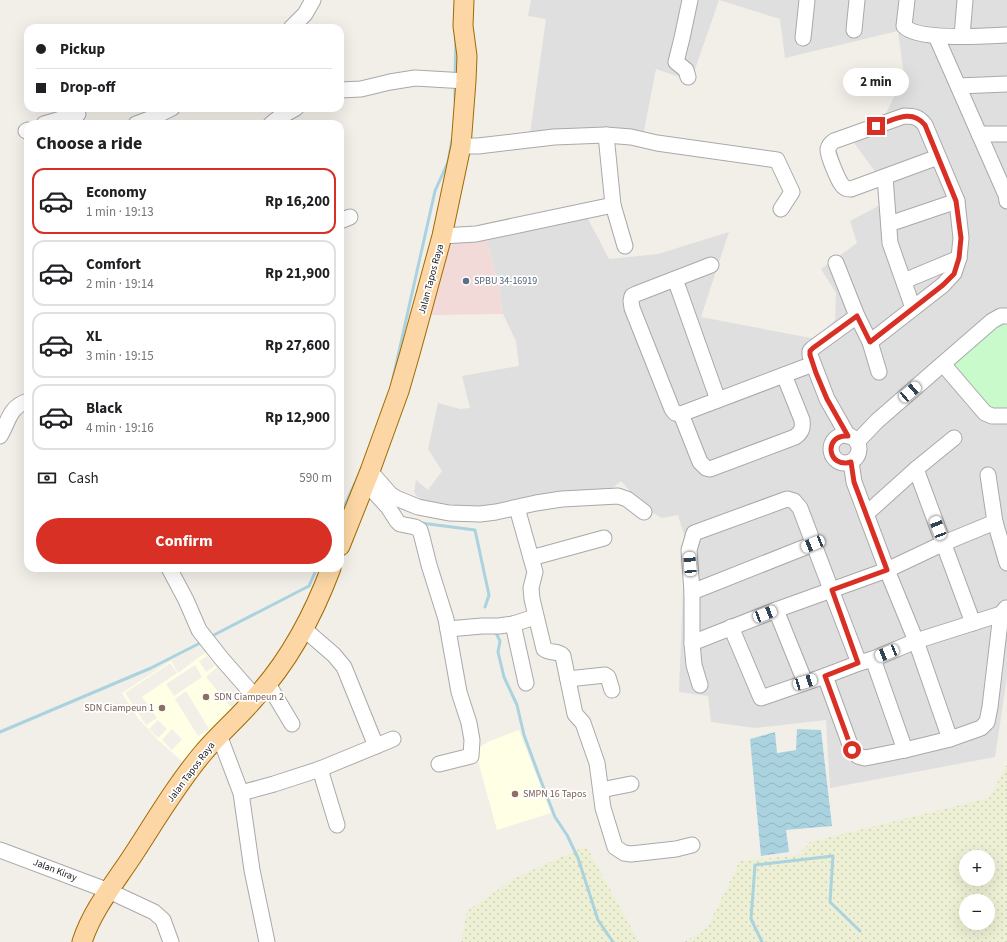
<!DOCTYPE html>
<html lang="en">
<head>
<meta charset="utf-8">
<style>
	body { margin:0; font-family:"Source Sans 3",sans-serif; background:#f6f6f6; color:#202124; height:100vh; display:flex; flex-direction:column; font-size:15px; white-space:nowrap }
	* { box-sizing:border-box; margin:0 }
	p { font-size:13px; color:#757577 }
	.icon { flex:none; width:22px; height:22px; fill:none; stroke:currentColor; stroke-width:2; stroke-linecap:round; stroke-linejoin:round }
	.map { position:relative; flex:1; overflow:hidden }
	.drawer { position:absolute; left:24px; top:120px; width:320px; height:452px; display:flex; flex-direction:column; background:#fff; border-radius:12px; box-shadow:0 4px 16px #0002 }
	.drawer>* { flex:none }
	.banner { position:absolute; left:24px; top:24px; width:320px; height:88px; border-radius:12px; box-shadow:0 4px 16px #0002; display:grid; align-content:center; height:88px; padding:0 12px; background:#fff }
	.controls { position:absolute; left:959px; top:850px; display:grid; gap:8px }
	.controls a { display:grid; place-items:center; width:36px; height:36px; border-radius:50%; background:#fff; box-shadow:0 4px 16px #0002; font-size:20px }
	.end { position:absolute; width:18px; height:18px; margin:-9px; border:5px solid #d93025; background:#fff; box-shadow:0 0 0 2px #fff }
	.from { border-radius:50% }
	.bubble { position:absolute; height:28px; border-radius:14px; background:#fff; box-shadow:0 4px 16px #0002; font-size:13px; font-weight:700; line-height:28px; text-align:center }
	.car { position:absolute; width:12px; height:24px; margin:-12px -6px; border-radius:5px; box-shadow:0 0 3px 1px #0007; background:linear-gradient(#fff 24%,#345 0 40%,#fff 0 76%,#345 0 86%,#fff 0) }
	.banner b { display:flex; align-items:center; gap:14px; height:38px; font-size:15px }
	.banner b+b { border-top:1px solid #e0e0e0 }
	.banner i { width:10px; height:10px; background:#202124 }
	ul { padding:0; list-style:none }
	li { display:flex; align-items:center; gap:12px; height:66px; margin:0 8px 6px; padding:0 4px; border:2px solid #e0e0e0; border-radius:12px }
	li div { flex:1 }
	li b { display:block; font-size:15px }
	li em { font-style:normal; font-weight:700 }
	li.active { border-color:#d93025 }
	li>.icon { width:36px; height:36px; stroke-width:1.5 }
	h2 { padding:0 12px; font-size:18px; line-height:48px }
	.pay { display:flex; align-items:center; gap:10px; height:44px; padding:0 12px; font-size:15px }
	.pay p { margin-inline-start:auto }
	.button { display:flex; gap:8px; margin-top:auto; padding:8px 12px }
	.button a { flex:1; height:46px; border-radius:24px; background:#d93025; color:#fff; font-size:16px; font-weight:700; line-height:46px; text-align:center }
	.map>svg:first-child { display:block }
	.residential { fill:#e0dfdf }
	.commercial { fill:#f2dad9 }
	.education { fill:#ffffe5; fill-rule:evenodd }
	.farmland { fill:url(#farmland-dots); fill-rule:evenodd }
	.park { fill:#c8facc }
	.water { fill:url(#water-waves) }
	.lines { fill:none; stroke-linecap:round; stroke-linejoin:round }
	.stream { stroke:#aad3df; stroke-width:3 }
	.minor-casing { stroke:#a9a9a9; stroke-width:17 }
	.major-casing { stroke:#a06b00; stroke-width:21 }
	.minor { stroke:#fff; stroke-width:15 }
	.major { stroke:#fcd6a4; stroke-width:19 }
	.route { stroke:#d93025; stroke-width:5 }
	.service-dot { fill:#5c6f8a; stroke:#fff; stroke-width:1.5 }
	.education-dot { fill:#8d6e63; stroke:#fff; stroke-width:1.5 }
	.labels { text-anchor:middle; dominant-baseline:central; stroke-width:3.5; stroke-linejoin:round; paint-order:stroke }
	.street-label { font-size:10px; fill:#222; stroke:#fff }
	.service-label { font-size:10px; fill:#4e5e75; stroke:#fff; text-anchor:start }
	.education-label { font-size:10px; fill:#785e54; stroke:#fff; text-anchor:start }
</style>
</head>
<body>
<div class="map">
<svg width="1007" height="942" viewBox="0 0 1007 942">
	<defs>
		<pattern id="farmland-dots" width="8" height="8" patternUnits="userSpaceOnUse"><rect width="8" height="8" fill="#eef0d5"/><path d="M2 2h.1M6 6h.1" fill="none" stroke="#ccceb7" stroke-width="1.8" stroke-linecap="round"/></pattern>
		<pattern id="water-waves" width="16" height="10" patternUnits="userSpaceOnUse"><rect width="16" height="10" fill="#aad3df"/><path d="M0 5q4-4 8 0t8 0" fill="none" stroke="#92b5bf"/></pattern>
	</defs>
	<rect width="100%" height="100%" fill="#f2efe9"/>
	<path class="residential" d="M531,0h476v677l-12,80 -165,31 -4,-68 -71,8 -44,-6 -3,-26 -29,-4 6,-154 -7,-23 -16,3 -15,-8 -26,-29 -17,14 -102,13 -76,-1 -12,-15 2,-12 12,10 14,-19 -14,-22 10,-46 22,6 10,-1 -8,-32 57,-10 -3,-25 -13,-27 -4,-27 -13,-51 99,-23 24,46 49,-5 71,-22 -28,85 115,22 19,-19 1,-27 -15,-24 36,-26 -7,-22 34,-18 -2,-22 -28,-38 28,-21 22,-46 -6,-45 -113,27 -5,-39 -61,-19 -28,81 -35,-12 -12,62 -15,-1 -99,4 16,-115 -18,-3z"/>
	<path class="commercial" d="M486,236l13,51 4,27 -72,1 18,-75z"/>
	<g class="education">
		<path d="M206,652l11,15 -11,10 28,34 -49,53 -28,-25 -19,-21 -16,-25 49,-32 7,12zM207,656l8,10 -9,6 -7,-11zM170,663l7,10 -35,24 15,21 -11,7 -21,-32zM195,665l7,12 -28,19 -8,-12zM186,691l23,38 -11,7 -23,-37zM158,720l9,9 -9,9 -9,-9zM172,729l10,10 -10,11 -10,-10z"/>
		<path d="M519,730l32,83 -54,17 -22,-80 15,-9z"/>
	</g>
	<g class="farmland">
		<path d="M1007,765v177h-323l23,-14 33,-67 58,-6 12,-13 179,-44zM966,857h22v22h-22zM966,901h22v22h-22z"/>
		<path d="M586,846l53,96h-178l6,-31 48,-33z"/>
	</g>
	<path class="park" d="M998,324h9v88l-17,1 -41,-50z"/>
	<path class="water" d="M797,729l24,1 11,96 -46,4 3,22 -28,4 -11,-117 25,-7 2,21 19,-3z"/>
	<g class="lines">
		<g class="stream">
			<path d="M455,76l1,-38"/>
			<path d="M455,100v-16"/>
			<path d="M393,378l42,-187 13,-29 4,-22"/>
			<path d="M340,516l15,-33"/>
			<path d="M421,523l54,7 14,65 -4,12"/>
			<path d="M495,631l5,10 -2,11 6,25 13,28 7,30 14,38 17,44 12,18 11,23 20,62 15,22"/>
			<path d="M210,637l99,-51 8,-18"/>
			<path d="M0,732l151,-64 51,-26"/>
			<path d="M762,942l-11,-23 4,-54 78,-9 -3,46 30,29"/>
		</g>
		<g class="minor-casing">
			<g id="minor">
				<path d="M907,0l-3,26c13,15 83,10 103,9"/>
				<path d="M291,28l14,-14 8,-14"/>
				<path d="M854,30l3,-30"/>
				<path d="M936,36l70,159 1,6"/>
				<path d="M962,36l3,-36"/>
				<path d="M803,38l4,-38"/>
				<path d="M688,77l-2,-7 -10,-8 6,-24 8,-38"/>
				<path d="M958,86l49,-2"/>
				<path d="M340,90l21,-1 29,-7 25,-4 51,3"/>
				<path d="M44,124l34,-10"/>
				<path d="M136,124l16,-6 20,-10"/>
				<path d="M271,124l9,-7 16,-9"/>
				<path d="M26,131l2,-1"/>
				<path d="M979,134h28"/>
				<path d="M606,135l7,70 12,41"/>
				<path d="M461,146h17l76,-9 52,-2 25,2 26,6 120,17 15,32 -11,17"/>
				<path d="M885,177l5,66 23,65"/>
				<path d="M340,221l10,-4"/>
				<path d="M889,224l68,-23"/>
				<path d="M442,236l34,-2 137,-29"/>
				<path d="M836,263l21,53 13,26 9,30"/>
				<path d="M711,265l-75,29 -4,2 -1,5 1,7 40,101 3,4 6,1 132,-50"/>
				<path d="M675,279l43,121"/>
				<path d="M904,281l55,-23"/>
				<path d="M870,342l73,-57 11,-12 5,-15 2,-20 -4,-37 -32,-76c-6,-8 -11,-9 -21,-9l-70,25c-3,2 -5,4 -6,8 -1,5 10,31 14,36 2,3 5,4 9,4l87,-32"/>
				<path d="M943,364l42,49 7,3h15"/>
				<path d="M681,414l19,48 6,6 4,1 85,-32c7,-5 8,-9 7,-17l-18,-45"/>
				<circle cx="845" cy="449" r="14"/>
				<path d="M0,436c9,-15 9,-29 28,-35"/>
				<path d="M848,436l-21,-37 -17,-44v-4l3,-3 44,-32"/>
				<path d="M857,442l20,-21 115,-100 9,-5h6"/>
				<path d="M851,462l3,20 33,88 29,71 34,98"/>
				<path d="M916,469l57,154"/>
				<path d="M370,471l20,23 6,4 22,9 31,6 31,1 16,-2 40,-9 26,-4 56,-3 9,3 17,13"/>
				<path d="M988,475l7,47 12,41"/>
				<path d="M365,482l23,25 9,14 3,3 15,3 5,3 2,7 7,28 17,54 13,73 10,31 3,17 -1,16 -32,8"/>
				<path d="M517,508l18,64 -4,16 1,11 12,50c6,5 14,1 19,7l12,58 8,9 14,40 6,45 12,39 9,6 7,1 45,-5 16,-4"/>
				<path d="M866,514l50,-45 38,-31"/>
				<path d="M531,558l73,-20"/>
				<path d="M169,568l17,32 13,30 22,28 35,40"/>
				<path d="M692,592l121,-48"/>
				<path d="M776,610l29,72"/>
				<path d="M513,624l13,59"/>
				<path d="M731,627l30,71 64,-22 27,74 6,6 7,2 40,-8 45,-11 31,-11 6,-6 3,-15 11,-93"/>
				<path d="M304,629l30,26 10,12 32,79"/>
				<path d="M448,629l34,-3h17l14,-2 22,-7"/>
				<path d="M692,643l84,-33 111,-40 57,-27 51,-21"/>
				<path d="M873,659l32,91"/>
				<path d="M825,676l34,-13 14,-4 43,-18 85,-27 5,-6"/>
				<path d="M568,679l37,-4 3,2 4,13"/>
				<path d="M268,684l24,40"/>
				<path d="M700,685l-6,-20 -2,-22v-51l-3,-42 5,-17 93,-34 7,2 6,7 59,155"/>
				<path d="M219,735l22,58 11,77 15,72"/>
				<path d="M320,769l17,56"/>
				<path d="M601,790l30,-6"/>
				<path d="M241,793l33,-9 46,-15 73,-30"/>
				<path d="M0,850l109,41 45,21 9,8 8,22"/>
			</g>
		</g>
		<g class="major-casing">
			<g id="major">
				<path d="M340,546l30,-75 29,-80 11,-38 32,-117 19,-90 5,-65 1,-25 -4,-30 1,-26"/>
				<path d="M82,942c10,-31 31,-57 49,-84 23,-35 45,-73 72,-105 16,-19 36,-36 52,-55 35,-38 58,-82 76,-130"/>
			</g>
		</g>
		<use href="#minor" class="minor"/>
		<use href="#major" class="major"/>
	</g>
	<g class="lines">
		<path class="route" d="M852,750l-27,-74 33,-13 -26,-73 55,-20 -33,-88 -3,-20c-24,7 -28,-28 -3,-26l-21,-37 -11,-26 -6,-18v-4l3,-3 44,-32 13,26 73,-57 11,-11 5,-16 2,-20 -5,-37 -31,-76c-14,-17 -31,-5 -49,1"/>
	</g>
	<circle class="service-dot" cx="466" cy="281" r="4"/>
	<g class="education-dot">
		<circle cx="206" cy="697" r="4"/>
		<circle cx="162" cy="708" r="4"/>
		<circle cx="515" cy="794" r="4"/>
	</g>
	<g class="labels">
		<g class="street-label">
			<text transform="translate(431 279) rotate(-75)">Jalan Tapos Raya</text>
			<text transform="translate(191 772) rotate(-53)">Jalan Tapos Raya</text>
			<text transform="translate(55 870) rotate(21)">Jalan Kiray</text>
		</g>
		<g class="service-label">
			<text x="474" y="281">SPBU 34-16919</text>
		</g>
		<g class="education-label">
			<text x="214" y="697">SDN Ciampeun 2</text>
			<text x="154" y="708" text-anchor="end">SDN Ciampeun 1</text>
			<text x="523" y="794">SMPN 16 Tapos</text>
		</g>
	</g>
</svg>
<div class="controls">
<a>+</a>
<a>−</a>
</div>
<i class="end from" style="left:852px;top:750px"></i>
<i class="end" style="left:876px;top:126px"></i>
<div class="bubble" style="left:843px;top:68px;width:66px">2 min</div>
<i class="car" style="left:910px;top:392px;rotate:49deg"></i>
<i class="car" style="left:938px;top:528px;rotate:339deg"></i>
<i class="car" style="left:813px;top:544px;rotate:248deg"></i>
<i class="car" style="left:690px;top:564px;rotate:355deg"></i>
<i class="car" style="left:765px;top:614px;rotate:69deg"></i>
<i class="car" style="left:887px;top:653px;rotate:248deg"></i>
<i class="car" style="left:805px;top:682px;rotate:73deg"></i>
<div class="banner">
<b><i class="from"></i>Pickup</b>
<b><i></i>Drop-off</b>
</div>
<section class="drawer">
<h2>Choose a ride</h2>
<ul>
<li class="active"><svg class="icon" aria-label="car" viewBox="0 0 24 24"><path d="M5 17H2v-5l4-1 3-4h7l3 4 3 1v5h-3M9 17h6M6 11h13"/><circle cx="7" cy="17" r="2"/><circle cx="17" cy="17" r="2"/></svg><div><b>Economy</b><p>1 min · 19:13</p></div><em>Rp 16,200</em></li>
<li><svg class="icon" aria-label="car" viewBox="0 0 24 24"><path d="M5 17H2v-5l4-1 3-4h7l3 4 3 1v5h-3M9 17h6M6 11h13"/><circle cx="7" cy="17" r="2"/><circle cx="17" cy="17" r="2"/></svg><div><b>Comfort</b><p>2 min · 19:14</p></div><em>Rp 21,900</em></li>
<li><svg class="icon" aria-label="car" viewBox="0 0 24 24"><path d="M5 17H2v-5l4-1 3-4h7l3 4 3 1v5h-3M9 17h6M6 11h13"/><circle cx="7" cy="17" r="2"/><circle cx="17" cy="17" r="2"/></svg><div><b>XL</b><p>3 min · 19:15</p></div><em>Rp 27,600</em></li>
<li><svg class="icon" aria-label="car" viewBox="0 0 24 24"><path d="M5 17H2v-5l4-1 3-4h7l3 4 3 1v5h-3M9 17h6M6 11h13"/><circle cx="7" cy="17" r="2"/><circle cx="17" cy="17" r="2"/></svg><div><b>Black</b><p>4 min · 19:16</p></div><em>Rp 12,900</em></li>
</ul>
<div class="pay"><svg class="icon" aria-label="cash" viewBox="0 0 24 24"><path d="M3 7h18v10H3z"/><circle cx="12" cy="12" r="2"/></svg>Cash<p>590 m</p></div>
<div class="button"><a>Confirm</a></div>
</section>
</div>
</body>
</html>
